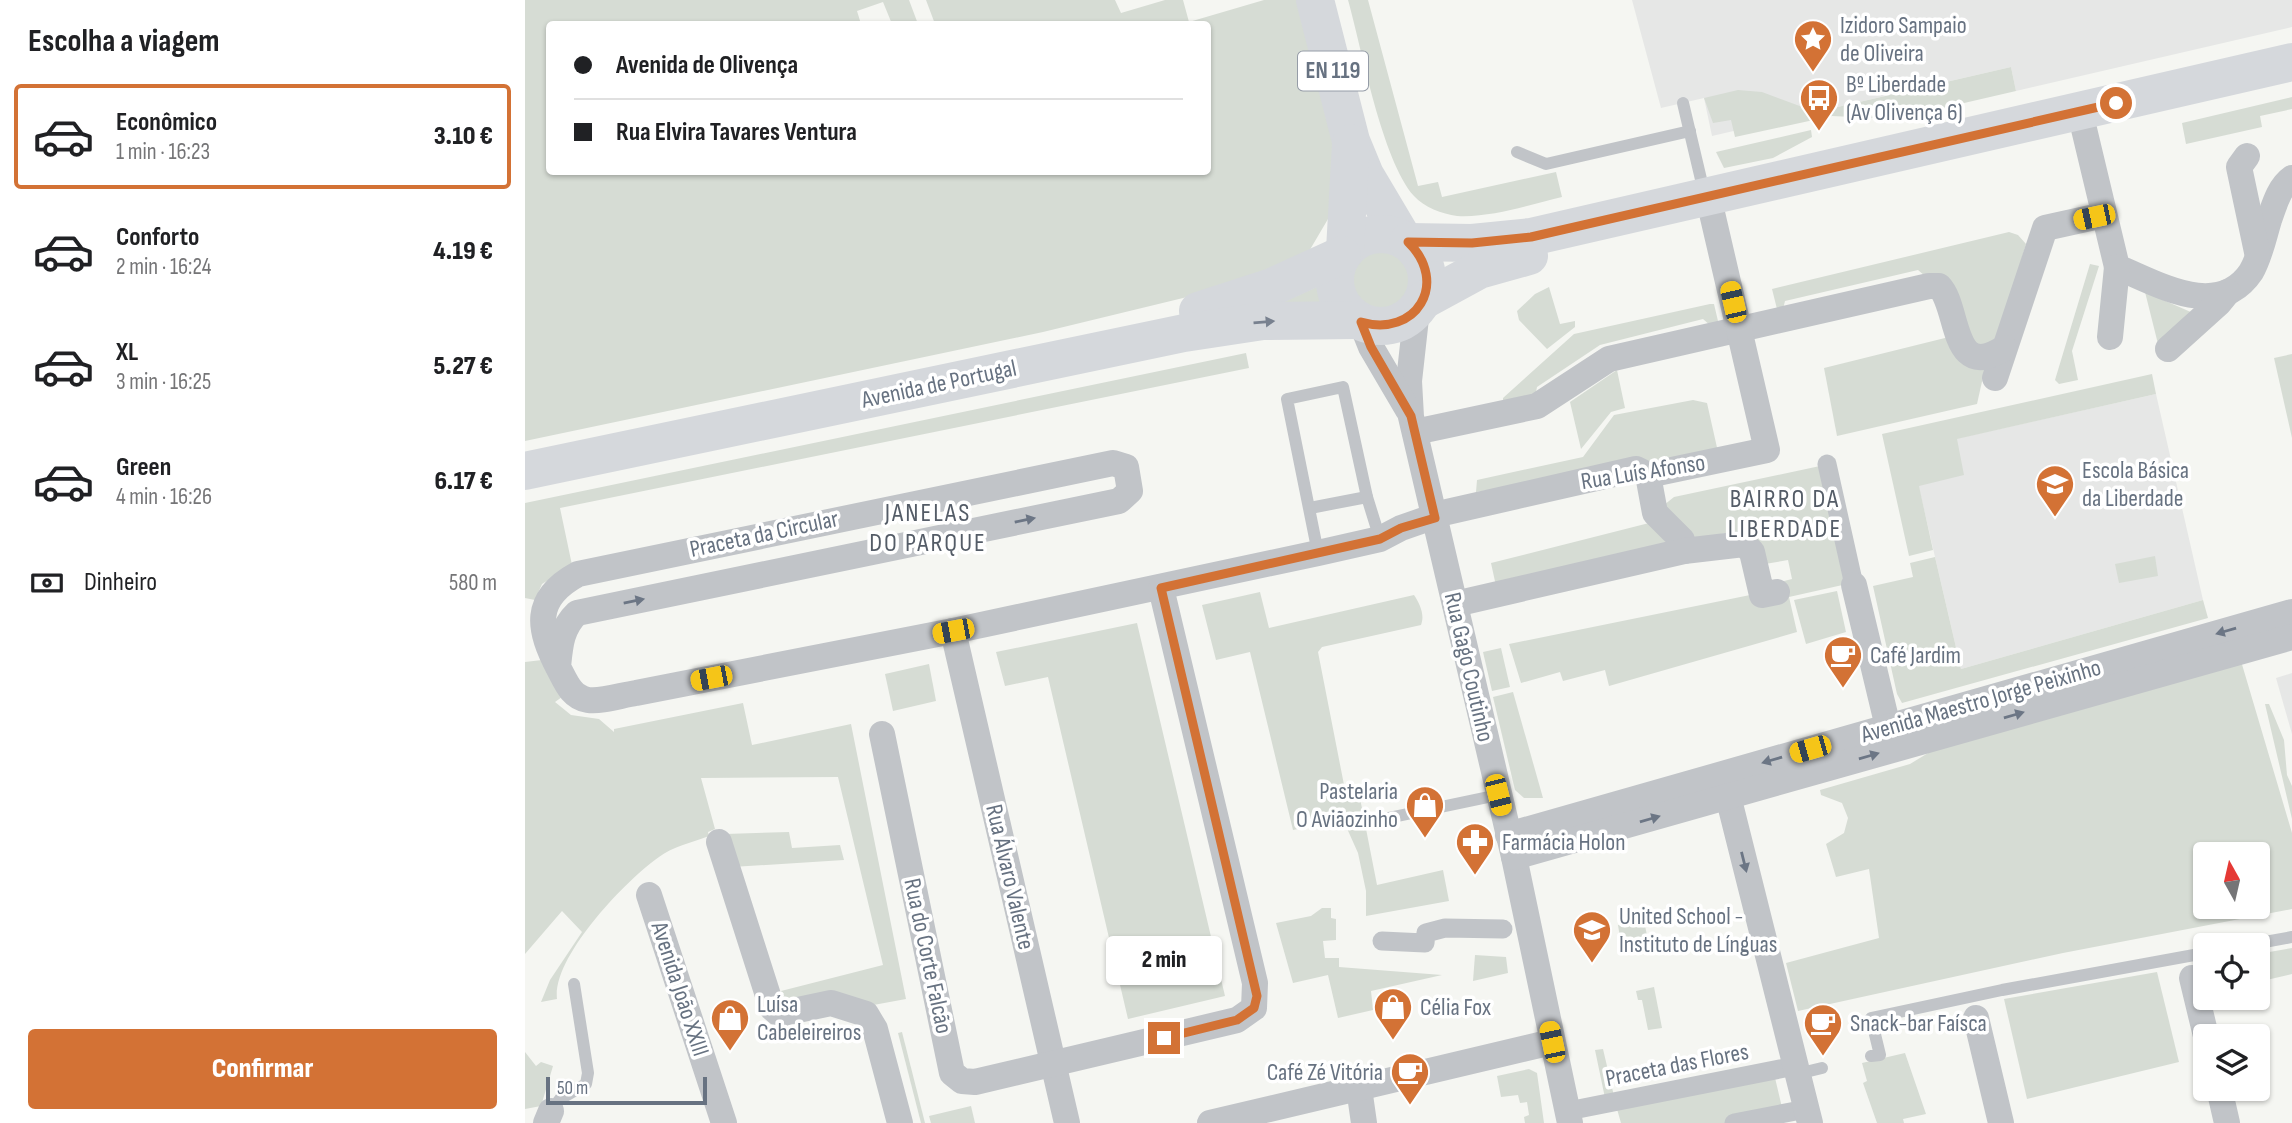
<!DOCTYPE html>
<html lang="pt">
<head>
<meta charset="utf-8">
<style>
	body { margin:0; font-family:"Sofia Sans Condensed",sans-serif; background:#f2f2f2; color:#202124; height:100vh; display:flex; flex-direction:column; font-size:26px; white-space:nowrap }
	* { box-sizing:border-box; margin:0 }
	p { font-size:23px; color:#757577 }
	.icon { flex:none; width:38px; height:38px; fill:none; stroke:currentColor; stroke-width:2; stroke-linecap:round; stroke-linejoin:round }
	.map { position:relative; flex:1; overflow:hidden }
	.sheet { display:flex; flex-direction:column; background:#fff; width:525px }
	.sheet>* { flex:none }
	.hud { position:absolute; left:21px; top:21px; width:665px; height:154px; border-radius:7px; box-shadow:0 2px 5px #0004; display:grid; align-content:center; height:154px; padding:0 28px; background:#fff }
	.needle { width:46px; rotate:352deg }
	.tools { position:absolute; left:1668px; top:842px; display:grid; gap:14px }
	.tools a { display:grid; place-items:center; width:77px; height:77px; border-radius:7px; background:#fff; box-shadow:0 2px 5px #0004; font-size:35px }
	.scale { position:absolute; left:21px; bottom:18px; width:161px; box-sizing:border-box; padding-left:7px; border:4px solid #677281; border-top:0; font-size:19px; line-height:24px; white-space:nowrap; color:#677281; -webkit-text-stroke:5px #fff; paint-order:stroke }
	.end { position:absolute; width:32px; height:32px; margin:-16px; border:9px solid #d37235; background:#fff; box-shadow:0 0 0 4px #fff }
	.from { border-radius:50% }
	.bubble { position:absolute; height:49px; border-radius:7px; background:#fff; box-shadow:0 2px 5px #0004; font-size:23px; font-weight:800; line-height:49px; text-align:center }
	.car { position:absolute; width:21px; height:42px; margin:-21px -10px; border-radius:9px; box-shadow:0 0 5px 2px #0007; background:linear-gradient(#f5c518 24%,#345 0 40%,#f5c518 0 76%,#345 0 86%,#f5c518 0) }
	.hud b { display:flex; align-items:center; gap:24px; height:66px; font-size:26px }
	.hud b+b { border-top:2px solid #e0e0e0 }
	.hud i { width:18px; height:18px; background:#202124 }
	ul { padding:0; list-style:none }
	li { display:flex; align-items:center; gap:21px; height:105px; margin:0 14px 10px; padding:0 14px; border:4px solid transparent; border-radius:7px }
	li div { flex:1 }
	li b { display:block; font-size:26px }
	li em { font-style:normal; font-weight:800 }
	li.on { border-color:#d37235 }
	li>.icon { width:63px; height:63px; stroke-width:1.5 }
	h2 { padding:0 28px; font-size:32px; line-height:84px }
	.pay { display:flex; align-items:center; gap:18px; height:77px; padding:0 28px; font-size:26px }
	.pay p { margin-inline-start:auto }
	.button { display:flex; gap:14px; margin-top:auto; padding:14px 28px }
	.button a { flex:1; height:80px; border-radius:7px; background:#d37235; color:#fff; font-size:28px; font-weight:800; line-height:80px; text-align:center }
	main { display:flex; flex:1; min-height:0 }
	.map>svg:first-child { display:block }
	.built { fill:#e6e7e6 }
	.green { fill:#d6dcd4; fill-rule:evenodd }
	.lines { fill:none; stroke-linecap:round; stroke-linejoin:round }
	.service { stroke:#c1c4c8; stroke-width:12 }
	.pedestrian { stroke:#c1c4c8; stroke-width:19 }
	.minor { stroke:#c1c4c8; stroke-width:26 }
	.primary { stroke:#d5d8dc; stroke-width:38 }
	.oneway { fill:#78818f }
	.oneway2 { fill:#6c7685 }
	.route { stroke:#d37235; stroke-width:9 }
	.labels { text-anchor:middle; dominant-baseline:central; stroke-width:7; stroke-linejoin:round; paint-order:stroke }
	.shield { fill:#fff; stroke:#959ca7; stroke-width:2 }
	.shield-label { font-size:23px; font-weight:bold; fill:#677281 }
	.poi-label { font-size:24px; fill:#677281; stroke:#fff; text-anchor:start }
	.street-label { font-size:24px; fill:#677281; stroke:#fff }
	.neighbourhood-label { font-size:26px; letter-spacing:2px; fill:#545c67; stroke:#fff }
</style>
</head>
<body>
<main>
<section class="sheet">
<h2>Escolha a viagem</h2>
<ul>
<li class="on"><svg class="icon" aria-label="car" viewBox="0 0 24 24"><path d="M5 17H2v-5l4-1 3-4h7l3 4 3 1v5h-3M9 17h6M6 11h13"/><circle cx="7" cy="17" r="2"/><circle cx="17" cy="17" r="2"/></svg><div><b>Econômico</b><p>1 min · 16:23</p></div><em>3.10 €</em></li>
<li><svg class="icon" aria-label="car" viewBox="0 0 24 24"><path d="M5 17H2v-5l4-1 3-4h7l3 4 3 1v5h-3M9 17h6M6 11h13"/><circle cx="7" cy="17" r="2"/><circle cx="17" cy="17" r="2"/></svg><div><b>Conforto</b><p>2 min · 16:24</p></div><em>4.19 €</em></li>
<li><svg class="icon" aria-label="car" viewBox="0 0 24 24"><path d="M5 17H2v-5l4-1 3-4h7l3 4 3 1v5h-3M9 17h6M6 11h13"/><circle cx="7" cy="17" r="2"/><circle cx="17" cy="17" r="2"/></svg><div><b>XL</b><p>3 min · 16:25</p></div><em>5.27 €</em></li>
<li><svg class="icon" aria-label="car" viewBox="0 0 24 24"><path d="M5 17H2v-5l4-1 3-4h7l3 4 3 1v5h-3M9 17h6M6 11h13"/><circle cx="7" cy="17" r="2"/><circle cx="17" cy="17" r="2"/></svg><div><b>Green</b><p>4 min · 16:26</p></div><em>6.17 €</em></li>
</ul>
<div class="pay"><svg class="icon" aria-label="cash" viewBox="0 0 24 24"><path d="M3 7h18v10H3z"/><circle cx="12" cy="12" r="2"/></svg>Dinheiro<p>580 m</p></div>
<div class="button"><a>Confirmar</a></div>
</section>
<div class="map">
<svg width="1767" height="1123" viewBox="0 0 1767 1123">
	<rect width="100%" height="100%" fill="#f5f6f2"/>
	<g class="built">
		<path d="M1107,0h660v27l-276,64 -5,-24 -299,69 -8,-38 -43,10z"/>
		<path d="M1631,394l47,206 -242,69 -51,-220z"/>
		<path d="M1767,673v61l-16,-56z"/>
	</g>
	<g class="green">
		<path d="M0,0h384l9,24h-26l-9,-22 -26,9 4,13h-312v148h658v-148h-272l-9,-24h189l6,13 44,-13h18l6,22 75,-22h37l37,151 -10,68 -20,34 -59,29 -206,50 -518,109z"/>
		<path d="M823,0h20l50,186 20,-4 4,15 114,-25 6,25c-33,8 -71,21 -105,19 -15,-2 -33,-9 -43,-20 -32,-36 -52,-146 -66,-196z"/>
		<path d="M1486,67l5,24 -121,28 -63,-3 -97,21 -4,-17 -18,3 -9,-25 34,-8 24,2 54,20z"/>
		<path d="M1767,97v12l-32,7 2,11 -76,17 -4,-21z"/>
		<path d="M1286,130l1,7 -39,21 -49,10 -8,-16z"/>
		<path d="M1484,232l9,3 8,9 -27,90c-9,10 -14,13 -27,9l-47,-67 -7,-6 -133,31 -2,8h-6l-5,-20z"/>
		<circle cx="854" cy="282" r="34"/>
		<path d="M1565,264l9,2 -27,85 6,29 -19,4 -4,-4z"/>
		<path d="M798,284l4,18 -59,7z"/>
		<path d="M1024,287l11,37 15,-3v6l-28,22 -28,-29 -2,-9 18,-17z"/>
		<path d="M1620,292l48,21 -35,30 -1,-3z"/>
		<path d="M1185,304h4l4,17 -7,5 -8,-7 -103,26 -63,42 -2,10 -32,9v-8l71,-64z"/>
		<path d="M1424,337l36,31 -8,36 -140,32 -13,-68z"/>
		<path d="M721,353l3,15 -689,140 12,57 -30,19 -7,16 -10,-2v-95z"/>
		<path d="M1767,354v84l-18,-80z"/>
		<path d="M1092,370l8,38 -14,4 -30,37 -11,-47z"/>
		<path d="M1627,374l4,20 -199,45 7,36 -45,11 14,64 -24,6 -27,-122z"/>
		<path d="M1168,400l14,3 11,49 -242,40 1,-12 106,-23 31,-42z"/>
		<path d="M1295,466l27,118 -58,13 8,35 -188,54 -4,-16 -42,11 -3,-9 -39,11 -12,-39 246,-50 34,2 -5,-15 8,-2 -4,-19 -23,4 -20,-29 -13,-3 -38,7 -30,-34 10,-8z"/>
		<path d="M1128,522l14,22 -171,42 -5,-23z"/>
		<path d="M1630,556l3,20 -39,7 -4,-19z"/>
		<path d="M1410,557l26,112 242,-69 5,18 -306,85 -5,-9 -24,-108 40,-9 -3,-14z"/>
		<path d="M1312,591l9,41 -40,12 -12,-44z"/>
		<path d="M735,592l9,36 145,-33c6,9 11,20 7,30l-99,22 -4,5 28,143 13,-2 18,92 66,-15 6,31 -83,15v-25l-8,-38 -13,-29 -15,-2 -37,8 -43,-178 -34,8 -14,-55z"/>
		<path d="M612,623l88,373 -97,23 -80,-342 -43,9 -9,-34z"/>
		<path d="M976,648l9,39 -18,4 -9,-39z"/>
		<path d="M17,660l20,37 -7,5 16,13 28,4 15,13v-3l129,-26 9,42 99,-21 55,275 -38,7 -84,-3 -3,-12 102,-26 -45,-188 -137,1 14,51 -7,3 1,4c-16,6 -37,11 -50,21 -33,23 -107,100 -102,142l-16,3 9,-22 32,-48 -20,-21 -37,43v-292z"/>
		<path d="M1716,661l51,172v76l-229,44 -265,58 -12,-48 93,-25 -10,-69 -33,8 -10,-33 18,-11 4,-15 -6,-15 -21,-8 -1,-5 90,-26 28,-17zM1680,854h52v52h-52z"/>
		<path d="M404,664l7,37 -43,10 -8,-37z"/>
		<path d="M988,692l30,106h-19l-9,-8 -22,-93z"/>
		<path d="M1740,704h4l15,36 3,35 5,11v33z"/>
		<path d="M264,832l3,16 48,-3 4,15 -112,7 -7,-33z"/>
		<path d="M797,908h9v10l5,1v21l-13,1 2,17h14v9l103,8 -71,16 2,19 -35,8 -10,-43 -35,8 -17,-60 35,-7z"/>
		<path d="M1119,921l4,19 -27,4 -3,-19z"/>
		<path d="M1767,948v26l-34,8v-28z"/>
		<path d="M950,955l31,2 2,16 -35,8z"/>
		<path d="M1632,972l22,90 -152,37 -23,-100z"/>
		<path d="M1129,987l8,41 -14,2 -6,-30h-4l-2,-9z"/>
		<path d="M377,1032l23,91h-4l-23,-90z"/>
		<path d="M1078,1049l11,47 158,-31 12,51 -36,7h-127l-6,-21 -10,-4 -10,-48z"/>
		<path d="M0,1052l11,14 5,-4 12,4 -12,40 -16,3z"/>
		<path d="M1380,1053l21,61 -23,5 1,4h-27l-14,-40 4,-2 -5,-18z"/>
		<path d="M1004,1069l8,4 7,50h-19l-1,-6 5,-2 -2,-13 -7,1 -2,-8 -17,2 -4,-21z"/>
		<path d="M446,1106l4,17h-44l-2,-7z"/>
	</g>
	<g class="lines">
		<g class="service">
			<path d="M1158,103l21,89"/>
			<path d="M992,152l29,12 144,-33"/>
			<path d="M785,508l57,-11"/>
			<path d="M793,553l-31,-154 56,-12 24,110 13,42"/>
			<path d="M1325,646l17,-4"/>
			<path d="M849,821l124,-26"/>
			<path d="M1723,945l44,-8"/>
			<path d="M1346,1056l9,-1 -9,-37 131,-28 203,-37"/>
			<path d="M1272,1074l25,-6"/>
			<path d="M26,1111l9,-12 26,-15 2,-11 -14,-89"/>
		</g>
		<g class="pedestrian">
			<path d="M1302,464l27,121"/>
			<path d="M857,941l43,2 1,-10 19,-5 58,1"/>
			<path d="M1043,1111l227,-45"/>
			<path d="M1209,1123l72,-14"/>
		</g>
		<g class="minor">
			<path d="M1559,129l33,138c40,16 101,54 134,5 9,-15 13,-36 18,-52 5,-14 10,-33 23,-42"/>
			<path d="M1722,156l-8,11 18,85"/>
			<path d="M892,309l-8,72 2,36 103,440 56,266"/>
			<path d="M836,322l10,25 37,63"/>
			<path d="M1585,337l7,-70"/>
			<path d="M1643,349l51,-46 9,-11"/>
			<path d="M1470,378l50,-150 59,-13"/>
			<path d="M890,432l122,-26 72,-47 320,-73h10c21,21 11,97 65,62"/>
			<path d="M1123,475l7,38 27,27 2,11"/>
			<path d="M1329,585l34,142"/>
			<path d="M930,604l229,-53 60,-7 8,8 10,43 15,-3"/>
			<path d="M428,631l114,492"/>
			<path d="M33,667c2,-20 3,-39 19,-54l542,-112 11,-10 -4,-24 -13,-4 -535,111c-46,25 -40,55 -19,95 7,13 12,28 29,31 13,2 34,-5 48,-7l317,-62 365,-78 62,-14 21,-11 46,-16 189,-43 12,6 119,-25 -55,-237"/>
			<path d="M357,734l70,339 10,8 13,1 262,-62 17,-12 1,-25 -94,-395"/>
			<path d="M1203,796l82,327"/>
			<path d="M983,835l784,-223"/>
			<path d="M194,842l53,166 7,6 52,-11 35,11 9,15 25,94"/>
			<path d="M989,857l778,-220"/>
			<path d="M124,895l75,228"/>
			<path d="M1667,978l14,58"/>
			<path d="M1451,1018l25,105"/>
			<path d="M834,1088l5,35"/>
			<path d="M1694,1088l8,35"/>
			<path d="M21,1123l5,-12"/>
			<path d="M685,1123l342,-81"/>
		</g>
		<g class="primary">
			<path d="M790,0l36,141 14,34 38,64"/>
			<circle cx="856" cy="280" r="46"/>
			<path d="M883,242l64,1 59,-6 761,-175"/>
			<path d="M820,250l6,-107"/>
			<path d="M897,301l57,-31 50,-14"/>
			<path d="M673,311l74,-24 70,-32"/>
			<path d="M0,471l659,-138 79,-12 93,-1"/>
		</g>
	</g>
	<defs><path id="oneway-solid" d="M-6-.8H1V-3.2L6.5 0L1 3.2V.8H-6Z" transform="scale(1.75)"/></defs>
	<use class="oneway" href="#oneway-solid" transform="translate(739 322) rotate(-5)"/>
	<g class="oneway2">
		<use href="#oneway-solid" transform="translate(500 520) rotate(-12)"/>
		<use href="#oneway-solid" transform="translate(109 601) rotate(-11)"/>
		<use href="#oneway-solid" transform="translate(1701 631) rotate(164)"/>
		<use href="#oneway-solid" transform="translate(1489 715) rotate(-16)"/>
		<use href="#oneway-solid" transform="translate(1344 756) rotate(-16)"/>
		<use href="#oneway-solid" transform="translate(1247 760) rotate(164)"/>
		<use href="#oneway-solid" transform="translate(1125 819) rotate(-16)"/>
		<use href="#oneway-solid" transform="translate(1219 862) rotate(76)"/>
	</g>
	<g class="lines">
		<path class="route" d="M639,1038l73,-18 17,-12 3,-12 -96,-408 219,-49 21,-11 34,-10 -24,-102 -40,-69 -10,-25c55,16 89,-39 47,-80l64,1 59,-6 585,-134"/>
	</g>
	<defs>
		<g id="sight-pin" transform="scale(2.0125)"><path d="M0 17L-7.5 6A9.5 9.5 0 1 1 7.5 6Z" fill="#d37235" stroke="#fff"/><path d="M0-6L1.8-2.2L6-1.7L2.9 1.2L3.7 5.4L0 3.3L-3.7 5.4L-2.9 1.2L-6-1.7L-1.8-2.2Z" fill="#fff"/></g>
		<g id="bus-pin" transform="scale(2.0125)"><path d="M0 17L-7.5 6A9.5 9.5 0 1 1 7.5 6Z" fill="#d37235" stroke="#fff"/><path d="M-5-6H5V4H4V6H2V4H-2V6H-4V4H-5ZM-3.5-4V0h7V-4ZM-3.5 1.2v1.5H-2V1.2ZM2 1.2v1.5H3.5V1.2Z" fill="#fff"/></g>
		<g id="school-pin" transform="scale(2.0125)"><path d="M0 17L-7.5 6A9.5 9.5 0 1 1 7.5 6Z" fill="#d37235" stroke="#fff"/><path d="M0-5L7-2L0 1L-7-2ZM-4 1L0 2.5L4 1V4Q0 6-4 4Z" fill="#fff"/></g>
		<g id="cafe-pin" transform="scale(2.0125)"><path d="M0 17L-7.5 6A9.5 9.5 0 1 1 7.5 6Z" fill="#d37235" stroke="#fff"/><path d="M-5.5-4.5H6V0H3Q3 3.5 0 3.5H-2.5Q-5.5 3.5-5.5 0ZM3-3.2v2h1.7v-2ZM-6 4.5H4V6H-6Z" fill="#fff"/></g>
		<g id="shop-pin" transform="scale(2.0125)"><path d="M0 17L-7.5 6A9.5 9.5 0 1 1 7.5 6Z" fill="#d37235" stroke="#fff"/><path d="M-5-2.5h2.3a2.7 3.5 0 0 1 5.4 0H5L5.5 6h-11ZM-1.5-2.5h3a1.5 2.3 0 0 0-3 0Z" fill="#fff"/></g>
		<g id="pharmacy-pin" transform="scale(2.0125)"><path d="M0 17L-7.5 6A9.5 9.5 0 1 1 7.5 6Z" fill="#d37235" stroke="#fff"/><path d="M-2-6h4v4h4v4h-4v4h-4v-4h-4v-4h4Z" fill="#fff"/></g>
	</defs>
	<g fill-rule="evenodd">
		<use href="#sight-pin" x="1288" y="39"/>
		<use href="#bus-pin" x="1294" y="98"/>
		<use href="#school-pin" x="1530" y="484"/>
		<use href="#cafe-pin" x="1318" y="655"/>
		<use href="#shop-pin" x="900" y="805"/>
		<use href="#pharmacy-pin" x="950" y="842"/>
		<use href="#school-pin" x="1067" y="930"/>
		<use href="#shop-pin" x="868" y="1007"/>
		<use href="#shop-pin" x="205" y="1018"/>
		<use href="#cafe-pin" x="1298" y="1023"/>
		<use href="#cafe-pin" x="885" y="1072"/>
	</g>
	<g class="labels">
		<rect class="shield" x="773" y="51.5" width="70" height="39" rx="5"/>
		<g class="shield-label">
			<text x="808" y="71">EN 119</text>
		</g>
		<g class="poi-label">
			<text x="1315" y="25">Izidoro Sampaio<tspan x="1315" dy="28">de Oliveira</tspan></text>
			<text x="1321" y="84">Bº Liberdade<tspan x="1321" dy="28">(Av Olivença 6)</tspan></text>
			<text x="1557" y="470">Escola Básica<tspan x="1557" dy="28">da Liberdade</tspan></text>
			<text x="1345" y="655">Café Jardim</text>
			<text x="873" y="791" text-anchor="end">Pastelaria<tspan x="873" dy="28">O Aviãozinho</tspan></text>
			<text x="977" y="842">Farmácia Holon</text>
			<text x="1094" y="916">United School -<tspan x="1094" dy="28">Instituto de Línguas</tspan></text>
			<text x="232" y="1004">Luísa<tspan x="232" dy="28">Cabeleireiros</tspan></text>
			<text x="895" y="1007">Célia Fox</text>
			<text x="1325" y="1023">Snack-bar Faísca</text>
			<text x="858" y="1072" text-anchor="end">Café Zé Vitória</text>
		</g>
		<g class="street-label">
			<text transform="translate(414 384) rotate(-12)">Avenida de Portugal</text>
			<text transform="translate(1118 472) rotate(-9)">Rua Luís Afonso</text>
			<text transform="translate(239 534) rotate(-12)">Praceta da Circular</text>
			<text transform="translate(944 667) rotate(77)">Rua Gago Coutinho</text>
			<text transform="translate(1456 701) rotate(-16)">Avenida Maestro Jorge Peixinho</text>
			<text transform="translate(485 877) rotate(77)">Rua Álvaro Valente</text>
			<text transform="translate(403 956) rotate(78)">Rua do Corte Falcão</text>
			<text transform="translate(155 989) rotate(72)">Avenida João XXIII</text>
			<text transform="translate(1152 1065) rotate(-11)">Praceta das Flores</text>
		</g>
		<g class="neighbourhood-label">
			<text x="1260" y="499">BAIRRO DA<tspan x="1260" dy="30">LIBERDADE</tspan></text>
			<text x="403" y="513">JANELAS<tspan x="403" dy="30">DO PARQUE</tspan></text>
		</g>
	</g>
</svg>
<div class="tools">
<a><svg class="needle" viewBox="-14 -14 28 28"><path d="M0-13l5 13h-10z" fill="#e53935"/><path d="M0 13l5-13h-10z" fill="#757577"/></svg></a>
<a><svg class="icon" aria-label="locate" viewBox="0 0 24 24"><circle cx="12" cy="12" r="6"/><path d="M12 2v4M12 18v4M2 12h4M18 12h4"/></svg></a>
<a><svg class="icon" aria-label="layers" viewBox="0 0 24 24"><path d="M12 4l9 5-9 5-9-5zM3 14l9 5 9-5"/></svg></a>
</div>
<div class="scale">50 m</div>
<i class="end from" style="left:1591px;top:103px"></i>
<i class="end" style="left:639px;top:1038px"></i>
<div class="bubble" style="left:581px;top:936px;width:116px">2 min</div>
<i class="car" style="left:1569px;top:217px;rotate:258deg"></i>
<i class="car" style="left:1208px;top:302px;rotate:347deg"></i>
<i class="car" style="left:428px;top:631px;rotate:259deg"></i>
<i class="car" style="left:186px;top:678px;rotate:259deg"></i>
<i class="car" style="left:1285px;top:749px;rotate:254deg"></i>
<i class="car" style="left:973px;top:795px;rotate:166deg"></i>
<i class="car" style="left:1027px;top:1042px;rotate:348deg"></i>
<div class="hud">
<b><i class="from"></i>Avenida de Olivença</b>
<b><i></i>Rua Elvira Tavares Ventura</b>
</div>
</div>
</main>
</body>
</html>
